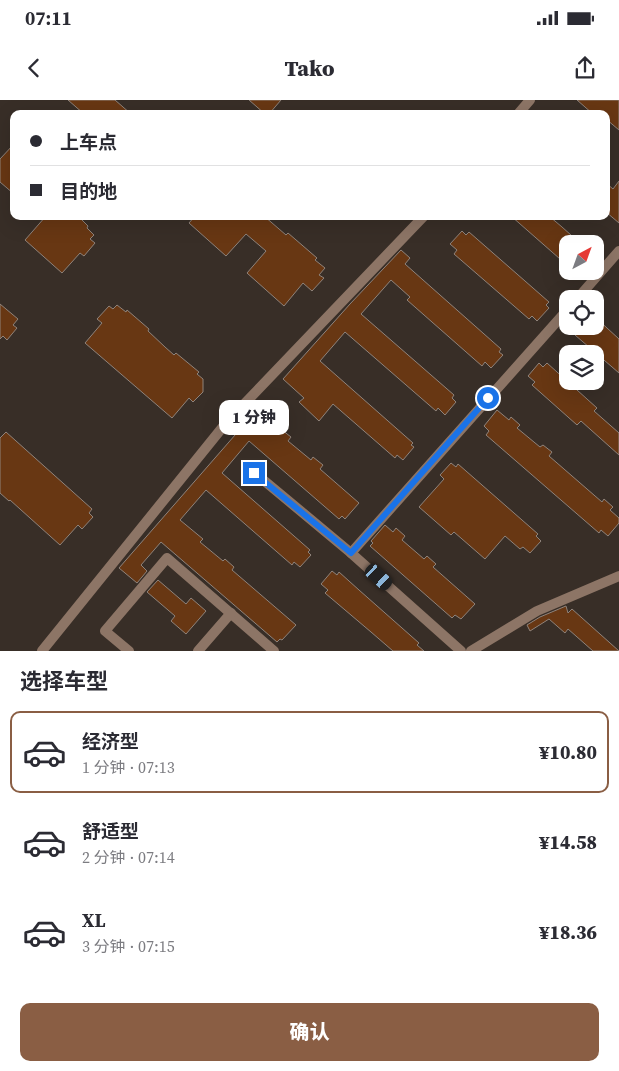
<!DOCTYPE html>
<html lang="zh">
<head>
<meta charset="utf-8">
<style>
	body { margin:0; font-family:"Source Serif 4","Noto Sans SC",serif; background:#f2f2f3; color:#2b2b33; height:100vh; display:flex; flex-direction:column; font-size:19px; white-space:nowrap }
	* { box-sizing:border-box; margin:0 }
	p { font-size:16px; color:#7c7c81 }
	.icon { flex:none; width:28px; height:28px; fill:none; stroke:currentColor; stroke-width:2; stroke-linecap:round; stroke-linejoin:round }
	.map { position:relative; height:551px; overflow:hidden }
	.sheet { display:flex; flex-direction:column; background:#fff; flex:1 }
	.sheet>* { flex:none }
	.top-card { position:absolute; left:10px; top:10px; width:600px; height:110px; border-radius:10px; box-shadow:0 5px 20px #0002; display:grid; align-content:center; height:110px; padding:0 20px; background:#fff }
	.needle { width:32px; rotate:41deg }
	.fabs { position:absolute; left:559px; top:135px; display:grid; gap:10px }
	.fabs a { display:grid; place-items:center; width:45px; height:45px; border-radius:10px; background:#fff; box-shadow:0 5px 20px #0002; font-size:25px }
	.end { position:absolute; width:22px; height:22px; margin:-11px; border:6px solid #1a73e8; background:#fff; box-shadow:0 0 0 2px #fff }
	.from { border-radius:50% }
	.bubble { position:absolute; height:35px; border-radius:10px; background:#fff; box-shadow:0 5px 20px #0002; font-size:16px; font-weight:800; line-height:35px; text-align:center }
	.car { position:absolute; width:15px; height:30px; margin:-15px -8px; border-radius:6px; box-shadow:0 0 4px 1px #0007; background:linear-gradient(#222 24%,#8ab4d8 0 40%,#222 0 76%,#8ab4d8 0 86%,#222 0) }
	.top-card b { display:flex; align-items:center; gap:18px; height:48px; font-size:19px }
	.top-card b+b { border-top:1px solid #e1e1e2 }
	.top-card i { width:12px; height:12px; background:#2b2b33 }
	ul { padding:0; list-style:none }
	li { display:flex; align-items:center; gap:15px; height:82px; margin:0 10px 8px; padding:0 10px; border:2px solid transparent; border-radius:10px }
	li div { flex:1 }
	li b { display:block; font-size:19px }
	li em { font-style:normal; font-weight:800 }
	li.on { border-color:#8a5e44 }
	li>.icon { width:45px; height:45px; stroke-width:1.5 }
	h2 { padding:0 20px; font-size:22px; line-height:60px }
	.button { display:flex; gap:10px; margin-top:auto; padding:10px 20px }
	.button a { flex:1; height:58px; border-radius:10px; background:#8a5e44; color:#fff; font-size:20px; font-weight:800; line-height:58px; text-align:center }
	.status { display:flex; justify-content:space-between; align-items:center; height:35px; padding:0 25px; background:#fff; direction:ltr }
	.status svg { height:14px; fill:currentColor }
	header { display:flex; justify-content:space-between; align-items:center; height:65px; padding:0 20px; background:#fff; font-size:22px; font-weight:800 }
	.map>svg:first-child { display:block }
	.building { fill:#683713; stroke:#8f837b }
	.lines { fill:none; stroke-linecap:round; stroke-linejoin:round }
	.minor { stroke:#8d7566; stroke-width:10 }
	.route { stroke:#1a73e8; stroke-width:6 }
</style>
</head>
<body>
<div class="status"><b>07:11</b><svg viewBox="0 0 49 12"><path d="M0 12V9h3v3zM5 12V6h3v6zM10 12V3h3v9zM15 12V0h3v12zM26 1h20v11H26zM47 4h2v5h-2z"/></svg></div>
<header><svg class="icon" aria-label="back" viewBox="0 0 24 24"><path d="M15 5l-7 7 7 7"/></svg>Tako<svg class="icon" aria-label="share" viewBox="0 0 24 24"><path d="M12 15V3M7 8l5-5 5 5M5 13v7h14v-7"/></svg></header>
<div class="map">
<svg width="619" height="551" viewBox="0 0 619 551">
	<rect width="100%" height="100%" fill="#382e27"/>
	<g class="building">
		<path d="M68,0h47l16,14h-47z"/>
		<path d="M249,0h32l-12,14h-4z"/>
		<path d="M577,0h42v30l-13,-11v-5h-13z"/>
		<path d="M14,44v50l-14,-12v-23z"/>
		<path d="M619,81v42l-13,-11v-29l7,6z"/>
		<path d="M46,116h32l10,10 -1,2 7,7 -4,4 5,4 -11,13 -4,-3 -18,20 -37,-33z"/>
		<path d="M195,116h69l22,19 2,-2 29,25 -2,2 10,8 -6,7 5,3 -12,13 -9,-8 -19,23 -37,-33 19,-22 -20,-17 -20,22 -37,-33z"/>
		<path d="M511,116h38l13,11 19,17h-13v22z"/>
		<path d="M462,131l4,4 3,-3 80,70 -3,3 3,3 -12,13 -5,-5 -3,3 -75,-65 3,-4 -7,-6z"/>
		<path d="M401,150l9,8 -5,6 96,85 -2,3 4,3 -12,13 -6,-6 -3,4 -75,-66 3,-3 -19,-17 -30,34 93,81 -2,3 4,4 -11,13 -7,-7 -2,3 -91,-79 -25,29 93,82 -2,2 3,2 -11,13 -6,-5 -2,3 -62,-54 -14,17 -20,-19 5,-4 -21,-19 67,-75z"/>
		<path d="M0,204l18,15 -5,6 4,3 -10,12 -4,-4 -3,3z"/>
		<path d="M117,205l9,7 1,-2 22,19 -1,2 17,16 9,8 2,-2 23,19 -2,2 6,5v13l-10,10 -4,-4 -17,20 -87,-75 17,-20 -5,-4 12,-13 4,3z"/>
		<path d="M595,217l24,22v34l-44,-38 8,-9h12z"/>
		<path d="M539,263l4,4 4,-4 50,45 -3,3 25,22v22l-38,-34 -4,4 -45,-40 3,-3 -7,-6z"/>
		<path d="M497,310l12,10 2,-3 9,8 -3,3 23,19 3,-2 9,7 -3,4 53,46 2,-3 9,8 -3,3 9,8v5l-11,13 -7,-6 -2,3 -113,-98 3,-4 -5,-5z"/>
		<path d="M256,311l24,21 2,-2 9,7 -3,4 23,19 2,-3 10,8 -3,4 39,34 -14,16 -3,-3 -3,3 -90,-78 -27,32 88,77 -2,2 3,3 -11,12 -6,-5 -2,3 -86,-75 -26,30 23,19 -3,3 23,19 2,-2 9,8 -2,3 64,55 -14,15 -2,-1 -3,3 -116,-100 -20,23 6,6 -10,12 -18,-15z"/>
		<path d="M6,332l86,77 -3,4 4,4 -11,12 -4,-4 -18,20 -50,-45 -1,1 -9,-8v-55z"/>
		<path d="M451,363l5,4 2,-3 80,70 -2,2 5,5 -11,12 -7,-6 -3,2 -15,-13 -20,23 -31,-27 -3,3 -32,-28 25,-28 -4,-4z"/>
		<path d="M385,425l8,7 3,-4 9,8 -3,4 22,19 3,-3 9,8 -3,3 42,37 -14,15 -6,-4 -3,3 -82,-72 3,-3 -2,-2z"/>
		<path d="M332,471l5,4 2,-3 20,18 60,53 -2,2 7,6h-31l-22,-19 -46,-39 3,-3 -7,-6z"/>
		<path d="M158,480l28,24 5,-6 15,13 -20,23 -15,-13 4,-5 -28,-24z"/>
		<path d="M566,506l2,7 4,-4 47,42h-26l-25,-22 -3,4 -16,-14 -19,12 -3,-6 13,-8z"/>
	</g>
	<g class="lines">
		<g class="minor">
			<path d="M518,14l12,-14"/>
			<path d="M577,199l42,-48"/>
			<path d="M255,373l96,80 110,98"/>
			<path d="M351,453l217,-244"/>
			<path d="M42,551l184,-228 198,-207"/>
			<path d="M129,551l-24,-20 62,-73 107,93"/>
			<path d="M198,551l33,-38"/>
			<path d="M471,551l66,-40 82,-35"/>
		</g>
	</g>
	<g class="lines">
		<path class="route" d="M254,373l97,80 137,-155"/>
	</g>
</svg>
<div class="fabs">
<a><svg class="needle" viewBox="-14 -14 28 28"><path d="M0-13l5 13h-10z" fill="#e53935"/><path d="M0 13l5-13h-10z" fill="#7c7c81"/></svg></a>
<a><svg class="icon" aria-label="locate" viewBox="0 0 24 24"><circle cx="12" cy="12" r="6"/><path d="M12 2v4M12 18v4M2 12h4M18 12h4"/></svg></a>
<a><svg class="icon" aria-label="layers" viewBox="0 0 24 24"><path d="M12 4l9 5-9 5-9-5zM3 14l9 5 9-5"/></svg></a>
</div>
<i class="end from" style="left:488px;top:298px"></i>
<i class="end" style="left:254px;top:373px"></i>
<div class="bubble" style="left:219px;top:300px;width:70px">1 分钟</div>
<i class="car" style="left:379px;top:477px;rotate:132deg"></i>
<div class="top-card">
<b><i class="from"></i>上车点</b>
<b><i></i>目的地</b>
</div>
</div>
<section class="sheet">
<h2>选择车型</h2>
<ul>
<li class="on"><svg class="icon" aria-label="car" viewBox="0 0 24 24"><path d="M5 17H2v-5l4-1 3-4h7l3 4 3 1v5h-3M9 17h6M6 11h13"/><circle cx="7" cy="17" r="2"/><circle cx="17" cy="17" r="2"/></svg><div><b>经济型</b><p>1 分钟 · 07:13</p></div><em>¥10.80</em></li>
<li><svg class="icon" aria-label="car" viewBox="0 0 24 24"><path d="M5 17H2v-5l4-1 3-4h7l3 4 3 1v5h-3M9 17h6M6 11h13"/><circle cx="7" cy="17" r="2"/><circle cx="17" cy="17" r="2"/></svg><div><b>舒适型</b><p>2 分钟 · 07:14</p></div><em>¥14.58</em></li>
<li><svg class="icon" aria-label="car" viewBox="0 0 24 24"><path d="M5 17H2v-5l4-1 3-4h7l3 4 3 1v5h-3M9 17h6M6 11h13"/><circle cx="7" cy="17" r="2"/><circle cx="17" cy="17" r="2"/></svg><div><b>XL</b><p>3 分钟 · 07:15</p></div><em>¥18.36</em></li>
</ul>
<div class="button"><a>确认</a></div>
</section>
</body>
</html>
